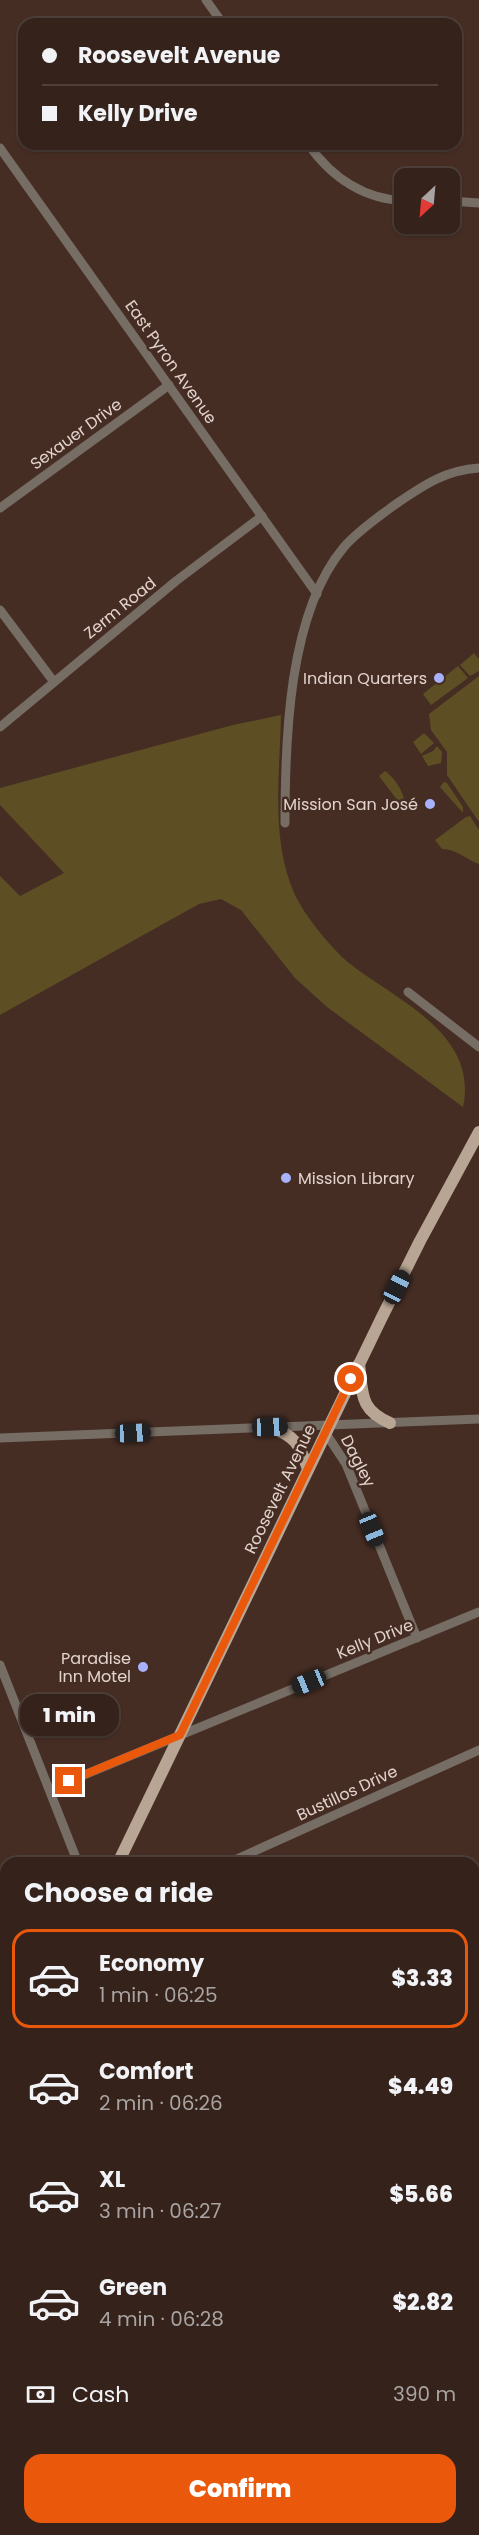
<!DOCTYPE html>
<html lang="en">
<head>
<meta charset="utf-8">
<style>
	body { margin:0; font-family:Poppins,sans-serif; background:#3c2a24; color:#f1f3f6; height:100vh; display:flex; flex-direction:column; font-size:22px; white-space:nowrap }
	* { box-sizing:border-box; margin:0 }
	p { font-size:20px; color:#a9a4a3 }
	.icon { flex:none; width:33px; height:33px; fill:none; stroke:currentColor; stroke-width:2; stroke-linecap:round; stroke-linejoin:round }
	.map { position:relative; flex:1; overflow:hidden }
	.panel { position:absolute; left:0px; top:1857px; width:480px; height:678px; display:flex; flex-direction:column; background:#34221b; border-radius:18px 18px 0 0; box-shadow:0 2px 4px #0004,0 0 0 2px #4e3f3a }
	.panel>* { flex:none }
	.hud { position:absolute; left:18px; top:18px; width:444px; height:132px; border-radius:18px; box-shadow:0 2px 4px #0004,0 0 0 2px #4e3f3a; display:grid; align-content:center; height:132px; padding:0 24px; background:#34221b }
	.needle { width:39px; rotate:206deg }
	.buttons { position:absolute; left:394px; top:168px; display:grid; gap:12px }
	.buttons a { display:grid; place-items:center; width:66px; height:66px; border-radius:12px; background:#34221b; box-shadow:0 2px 4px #0004,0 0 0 2px #4e3f3a; font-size:30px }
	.end { position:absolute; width:27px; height:27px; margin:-14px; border:8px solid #ea580c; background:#fff; box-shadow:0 0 0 3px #fff }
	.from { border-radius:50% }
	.bubble { position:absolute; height:42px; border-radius:18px; background:#34221b; box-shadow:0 2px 4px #0004,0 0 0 2px #4e3f3a; font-size:20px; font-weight:800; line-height:42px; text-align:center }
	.car { position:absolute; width:18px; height:36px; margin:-18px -9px; border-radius:8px; box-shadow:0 0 4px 2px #0007; background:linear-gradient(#222 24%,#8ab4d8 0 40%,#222 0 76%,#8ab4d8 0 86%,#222 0) }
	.hud b { display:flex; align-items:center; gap:21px; height:57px; font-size:22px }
	.hud b+b { border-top:2px solid #4e3f3a }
	.hud i { width:15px; height:15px; background:#f1f3f6 }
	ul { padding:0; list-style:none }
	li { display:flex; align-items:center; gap:18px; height:99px; margin:0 12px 9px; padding:0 12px; border:3px solid transparent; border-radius:18px }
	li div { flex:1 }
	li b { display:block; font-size:22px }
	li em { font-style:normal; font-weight:800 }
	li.active { border-color:#ea580c }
	li>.icon { width:54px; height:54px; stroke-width:1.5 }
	h2 { padding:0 24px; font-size:27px; line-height:72px }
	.pay { display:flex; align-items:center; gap:15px; height:66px; padding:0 24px; font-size:22px }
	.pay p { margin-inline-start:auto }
	.primary-button { display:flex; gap:12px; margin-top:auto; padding:12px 24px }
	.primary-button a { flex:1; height:69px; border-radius:18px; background:#ea580c; color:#fff; font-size:24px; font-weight:800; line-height:69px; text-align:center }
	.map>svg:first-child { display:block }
	.built { fill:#503125 }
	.green { fill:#5d4e24 }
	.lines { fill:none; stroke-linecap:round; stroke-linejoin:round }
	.minor { stroke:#766d64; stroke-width:9 }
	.major { stroke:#b8a593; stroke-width:12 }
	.route { stroke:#ea580c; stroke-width:8 }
	.poi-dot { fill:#a7b1fc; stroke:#452d24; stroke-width:2 }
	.labels { text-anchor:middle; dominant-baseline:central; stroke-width:5; stroke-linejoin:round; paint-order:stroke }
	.street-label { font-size:16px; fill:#e3d3cd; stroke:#452d24 }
	.poi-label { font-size:16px; fill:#e3d3cd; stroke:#452d24; text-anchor:end }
</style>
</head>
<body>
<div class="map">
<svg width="479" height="2535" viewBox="0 0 479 2535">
	<rect width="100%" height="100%" fill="#452d24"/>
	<path class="built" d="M479,2102v100l-5,-8v-90z"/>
	<g class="green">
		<path d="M474,653l5,6v12l-9,5 -10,-11z"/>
		<path d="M458,666l10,12 -37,27 -8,-11z"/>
		<path d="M479,676v146l-32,-47v-23l-16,-22 -2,-16z"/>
		<path d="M281,715c-1,59 -11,125 14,180 10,21 36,53 54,68 45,36 130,70 114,144l-136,-100 -32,-29 -54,-68 -20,-11 -22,5 -199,111v-139l20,20 44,-23 -64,-68v-17l233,-63z"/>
		<path d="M424,733l10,10 -13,11 -8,-12z"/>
		<path d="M437,746l5,6 -1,11 -13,3 -6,-10 11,-5z"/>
		<path d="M385,771c11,8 22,25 19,38l-25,-33z"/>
		<path d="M444,782l3,1 16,24v6l-23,-26z"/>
		<path d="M470,816l9,14v34c-14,-5 -22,-15 -37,-15l-7,-9 31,-23z"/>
		<path d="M479,2315v220h-388l11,-6h372v-212z"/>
	</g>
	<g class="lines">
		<g class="minor">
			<path d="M206,0l17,24"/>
			<path d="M308,144c24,34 55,55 97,57"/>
			<path d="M0,148l317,446"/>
			<path d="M450,201l29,2"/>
			<path d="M0,508l169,-123"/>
			<path d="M0,610l54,72"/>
			<path d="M0,727l176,-146 86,-65"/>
			<path d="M285,823c0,-82 3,-210 59,-276 14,-16 32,-28 49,-41 28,-19 51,-36 86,-38"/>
			<path d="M408,992l71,55"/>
			<path d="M325,1432l21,32 71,174"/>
			<path d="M0,1438l479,-19"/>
			<path d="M0,1665l78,198"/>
			<path d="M50,1789l429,-177"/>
			<path d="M228,1863l251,-113"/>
		</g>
		<g class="major">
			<path d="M359,1364c4,30 0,45 31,59"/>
			<path d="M270,1427c25,9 29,16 38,42"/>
			<path d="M118,1863l263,-544 39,-78 59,-109"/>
			<path d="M474,2084l5,-2"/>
			<path d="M0,2102l6,-12"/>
			<path d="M0,2299l6,-1"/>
		</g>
	</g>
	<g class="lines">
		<path class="route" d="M69,1781l111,-46 171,-356"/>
	</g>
	<g class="poi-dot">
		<circle cx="439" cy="678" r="6"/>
		<circle cx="430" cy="804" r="6"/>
		<circle cx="286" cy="1178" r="6"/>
		<circle cx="143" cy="1667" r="6"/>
	</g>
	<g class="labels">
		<g class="street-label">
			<text transform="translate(171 362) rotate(55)">East Pyron Avenue</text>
			<text transform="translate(76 434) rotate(-36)">Sexauer Drive</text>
			<text transform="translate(120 608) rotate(-39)">Zerm Road</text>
			<text transform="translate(358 1461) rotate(63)">Dagley</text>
			<text transform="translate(280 1489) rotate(-64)">Roosevelt Avenue</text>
			<text transform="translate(375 1639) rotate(-22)">Kelly Drive</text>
			<text transform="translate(347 1793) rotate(-25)">Bustillos Drive</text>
		</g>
		<g class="poi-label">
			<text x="427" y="678">Indian Quarters</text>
			<text x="418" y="804">Mission San José</text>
			<text x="298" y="1178" text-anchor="start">Mission Library</text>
			<text x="131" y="1658">Paradise<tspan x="131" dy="18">Inn Motel</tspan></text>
		</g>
	</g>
</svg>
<div class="buttons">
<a><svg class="needle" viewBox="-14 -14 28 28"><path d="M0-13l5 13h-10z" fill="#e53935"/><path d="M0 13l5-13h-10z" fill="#a9a4a3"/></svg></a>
</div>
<i class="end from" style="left:351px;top:1379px"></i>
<i class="end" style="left:69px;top:1781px"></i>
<div class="bubble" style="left:20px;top:1694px;width:99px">1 min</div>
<i class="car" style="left:397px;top:1287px;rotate:27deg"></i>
<i class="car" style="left:270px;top:1427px;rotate:88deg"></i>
<i class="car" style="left:133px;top:1433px;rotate:87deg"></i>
<i class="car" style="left:372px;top:1529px;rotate:158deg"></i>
<i class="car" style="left:309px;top:1682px;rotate:248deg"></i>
<div class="hud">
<b><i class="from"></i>Roosevelt Avenue</b>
<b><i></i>Kelly Drive</b>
</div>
<section class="panel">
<h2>Choose a ride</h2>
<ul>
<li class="active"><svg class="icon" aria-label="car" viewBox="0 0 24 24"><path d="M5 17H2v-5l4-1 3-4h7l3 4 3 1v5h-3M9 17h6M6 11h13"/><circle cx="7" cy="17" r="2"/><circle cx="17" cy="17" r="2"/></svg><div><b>Economy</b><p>1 min · 06:25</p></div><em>$3.33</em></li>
<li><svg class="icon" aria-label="car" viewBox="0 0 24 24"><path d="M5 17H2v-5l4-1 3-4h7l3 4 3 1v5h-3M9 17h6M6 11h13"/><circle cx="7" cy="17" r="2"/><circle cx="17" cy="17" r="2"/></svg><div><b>Comfort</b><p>2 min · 06:26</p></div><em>$4.49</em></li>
<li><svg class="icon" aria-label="car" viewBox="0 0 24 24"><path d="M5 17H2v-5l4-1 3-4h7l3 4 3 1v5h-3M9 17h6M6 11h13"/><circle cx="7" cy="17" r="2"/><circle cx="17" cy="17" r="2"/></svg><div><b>XL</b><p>3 min · 06:27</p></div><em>$5.66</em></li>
<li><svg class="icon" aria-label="car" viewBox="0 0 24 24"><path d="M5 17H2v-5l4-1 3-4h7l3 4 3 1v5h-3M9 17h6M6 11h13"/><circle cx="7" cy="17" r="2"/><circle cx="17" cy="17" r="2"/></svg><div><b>Green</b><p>4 min · 06:28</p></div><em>$2.82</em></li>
</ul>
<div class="pay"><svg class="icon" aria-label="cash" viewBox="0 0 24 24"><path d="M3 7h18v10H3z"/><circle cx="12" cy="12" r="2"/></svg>Cash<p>390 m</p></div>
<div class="primary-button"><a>Confirm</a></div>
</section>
</div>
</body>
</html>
